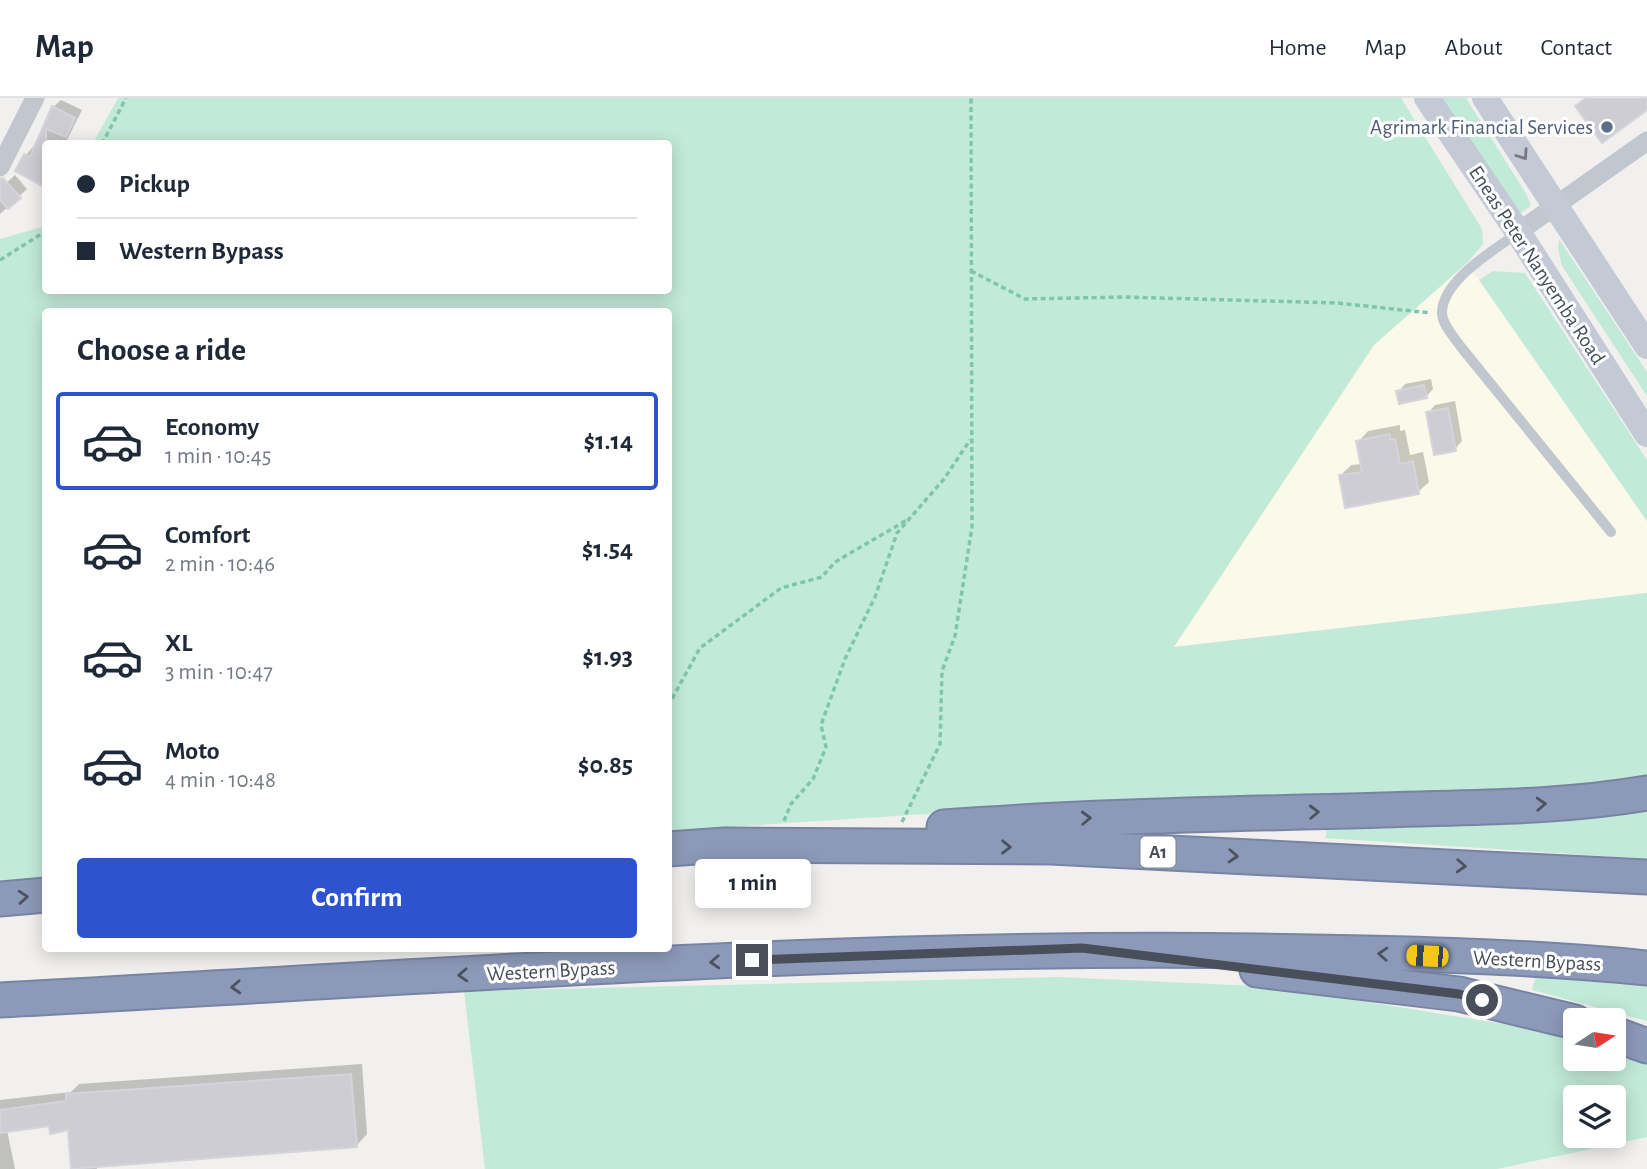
<!DOCTYPE html>
<html lang="en">
<head>
<meta charset="utf-8">
<style>
	body { margin:0; font-family:"Alegreya Sans",sans-serif; background:#f6f6f7; color:#1f2937; height:100vh; display:flex; flex-direction:column; font-size:26px; white-space:nowrap }
	* { box-sizing:border-box; margin:0 }
	p { font-size:23px; color:#747a83 }
	.icon { flex:none; width:38px; height:38px; fill:none; stroke:currentColor; stroke-width:2; stroke-linecap:round; stroke-linejoin:round }
	.map { position:relative; flex:1; overflow:hidden }
	.side { position:absolute; left:42px; top:210px; width:630px; height:644px; display:flex; flex-direction:column; background:#fff; border-radius:7px; box-shadow:0 4px 18px #0003 }
	.side>* { flex:none }
	.top-card { position:absolute; left:42px; top:42px; width:630px; height:154px; border-radius:7px; box-shadow:0 4px 18px #0003; display:grid; align-content:center; height:154px; padding:0 35px; background:#fff }
	.needle { width:46px; rotate:78deg }
	.fabs { position:absolute; left:1563px; top:910px; display:grid; gap:14px }
	.fabs a { display:grid; place-items:center; width:63px; height:63px; border-radius:7px; background:#fff; box-shadow:0 4px 18px #0003; font-size:35px }
	.end { position:absolute; width:32px; height:32px; margin:-16px; border:9px solid #494f5a; background:#fff; box-shadow:0 0 0 4px #fff }
	.from { border-radius:50% }
	.bubble { position:absolute; height:49px; border-radius:7px; background:#fff; box-shadow:0 4px 18px #0003; font-size:23px; font-weight:600; line-height:49px; text-align:center }
	.car { position:absolute; width:21px; height:42px; margin:-21px -10px; border-radius:9px; box-shadow:0 0 5px 2px #0007; background:linear-gradient(#f5c518 24%,#345 0 40%,#f5c518 0 76%,#345 0 86%,#f5c518 0) }
	.top-card b { display:flex; align-items:center; gap:24px; height:66px; font-size:26px }
	.top-card b+b { border-top:2px solid #e0e1e3 }
	.top-card i { width:18px; height:18px; background:#1f2937 }
	ul { padding:0; list-style:none }
	li { display:flex; align-items:center; gap:21px; height:98px; margin:0 14px 10px; padding:0 21px; border:4px solid transparent; border-radius:7px }
	li div { flex:1 }
	li b { display:block; font-size:26px }
	li em { font-style:normal; font-weight:600 }
	li.selected { border-color:#2d54ce }
	li>.icon { width:63px; height:63px; stroke-width:1.5 }
	h2 { padding:0 35px; font-size:32px; line-height:84px }
	.button { display:flex; gap:14px; margin-top:auto; padding:14px 35px }
	.button a { flex:1; height:80px; border-radius:7px; background:#2d54ce; color:#fff; font-size:28px; font-weight:600; line-height:80px; text-align:center }
	header { display:flex; align-items:center; gap:42px; box-sizing:border-box; height:98px; padding:0 35px; background:#fff; border-bottom:2px solid #e0e1e3 }
	header strong { font-size:33px }
	nav { display:flex; gap:38px; margin-inline-start:auto; font-size:24px }
	.map>svg:first-child { display:block }
	.commercial { fill:#faf9ea }
	.green { fill:#c2ead9; fill-rule:evenodd }
	.shadow { fill:#0003 }
	.building { fill:#cdcdd3; stroke:#d4d4da; stroke-width:2 }
	.lines { fill:none; stroke-linecap:round; stroke-linejoin:round }
	.highway-casing { stroke:#7784a4; stroke-width:37 }
	.path { stroke:#7ec5af; stroke-width:3.5; stroke-dasharray:5 3.5; stroke-linecap:butt }
	.lane { stroke:#c1c7cf; stroke-width:10 }
	.street { stroke:#c1c7cf; stroke-width:19 }
	.secondary { stroke:#c4c9d6; stroke-width:26 }
	.highway { stroke:#8c99b8; stroke-width:33 }
	.oneway { stroke:#747a85 }
	.oneway2 { stroke:#4c535f }
	.route { stroke:#494f5a; stroke-width:9 }
	.service-dot { fill:#5c6f8a; stroke:#fff; stroke-width:2.5 }
	.labels { text-anchor:middle; dominant-baseline:central; stroke-width:6; stroke-linejoin:round; paint-order:stroke }
	.shield { fill:#fff; stroke:#80848c; stroke-width:2 }
	.shield-label { font-size:19px; font-weight:bold; fill:#494f5a }
	.service-label { font-size:21px; fill:#4e5e75; stroke:#fff; text-anchor:end }
	.street-label { font-size:21px; fill:#494f5a; stroke:#fff }
</style>
</head>
<body>
<header>
<strong>Map</strong>
<nav><a>Home</a><a>Map</a><a>About</a><a>Contact</a></nav>
</header>
<div class="map">
<svg width="1647" height="1071" viewBox="0 0 1647 1071">
	<rect width="100%" height="100%" fill="#f1f0ef"/>
	<path class="commercial" d="M1467,165l180,258v72l-474,54 201,-302z"/>
	<g class="green">
		<path d="M118,0h1283l81,131 1,15 -16,19 -93,82 -200,302 473,-54v187l-84,10 -456,12 -438,29 -1,-519h-622l-1,566 -45,3v-642l45,-13 1,64h622v-146l-575,-1z"/>
		<path d="M1442,0h24l61,97 4,11 -13,9z"/>
		<path d="M1559,141l88,133v24l-85,-130 -4,-17z"/>
		<path d="M1493,173l32,2 122,187v61l-168,-241z"/>
		<path d="M1647,707v54l-322,-21 2,-9 9,-3z"/>
		<path d="M1536,878l111,11v34l-115,-31z"/>
		<path d="M1059,879l216,10 247,40 53,13v19h39v-9l33,13v74l-150,32h-1012l-21,-178zM1575,999h39v39h-39z"/>
	</g>
	<g class="shadow">
		<path d="M61,2l21,10 -16,32 3,2h-23l-29,26 9,-15 7,-8 3,2 17,-42z"/>
		<path d="M15,77l12,14 -27,25v-25z"/>
		<path d="M1431,281l2,10 -7,8 -28,-5 7,-8z"/>
		<path d="M1455,303l7,40 -7,8 -27,-36 7,-8z"/>
		<path d="M1400,327v6l5,-1 5,25 13,-3 6,30 -11,10 -77,-17 10,-10 11,-1 -4,-22 10,-11z"/>
		<path d="M362,966l5,70 -11,12 -260,18 1,5h-25l-2,-41 -20,-4 -43,6 8,39h-15v-69l71,-8 8,-8z"/>
	</g>
	<g class="building">
		<path d="M1586,0h61v12l-45,33 -27,-37z"/>
		<path d="M52,8l23,12 -9,19 -20,-8v59l-31,-17 9,-17 6,3z"/>
		<path d="M3,80l18,20 -13,11 -8,-9v-21z"/>
		<path d="M1424,287l3,13 -28,6 -3,-13z"/>
		<path d="M1448,310l8,43 -22,4 -8,-43z"/>
		<path d="M1390,336v6l5,-1 5,25 13,-3 6,33 -74,14 -6,-33 23,-3 -6,-31z"/>
		<path d="M351,976l6,73 -286,22 -3,-39 -18,4 -1,-8 -49,7v-23l66,-9v-7z"/>
	</g>
	<g class="lines">
		<g class="highway-casing">
			<g id="highway">
				<path d="M944,729c146,-11 293,-13 439,-17 88,-3 177,-2 264,-17"/>
				<path d="M668,751l57,-4 326,2 596,30"/>
				<path d="M0,801l46,-4"/>
				<path d="M1257,872l202,24 116,28"/>
				<path d="M0,902c419,-22 838,-55 1258,-49 129,2 260,4 389,17"/>
				<path d="M1614,936l33,12"/>
			</g>
		</g>
		<g class="path">
			<path d="M102,46l24,-46"/>
			<path d="M0,162l46,-29"/>
			<path d="M971,173l54,28 99,-2 213,6 94,10"/>
			<path d="M668,608l32,-58 81,-60 41,-11 13,-15 72,-42"/>
			<path d="M784,723l7,-17 22,-25 13,-32 -5,-22 24,-66 30,-62 22,-64 47,-54 26,-39"/>
			<path d="M902,724l38,-78 2,-73 13,-35 17,-109 -1,-429"/>
		</g>
		<path class="lane" d="M1518,135c-24,17 -77,48 -76,81 1,12 13,24 19,33l150,185"/>
		<g class="street">
			<path d="M0,69l35,-69"/>
			<path d="M1518,134l129,-91"/>
		</g>
		<g class="secondary">
			<path d="M1427,0l91,134 129,202"/>
			<path d="M1485,0l162,248"/>
		</g>
		<use href="#highway" class="highway"/>
	</g>
	<defs><path id="oneway-chevron" d="M-2-3.5L2.5 0L-2 3.5" fill="none" stroke-width="1.6" stroke-linecap="round" stroke-linejoin="round" transform="scale(1.75)"/></defs>
	<use class="oneway" href="#oneway-chevron" transform="translate(1523 57) rotate(56)"/>
	<g class="oneway2">
		<use href="#oneway-chevron" transform="translate(1541 706) rotate(-3)"/>
		<use href="#oneway-chevron" transform="translate(1314 714) rotate(-2)"/>
		<use href="#oneway-chevron" transform="translate(1086 720) rotate(-2)"/>
		<use href="#oneway-chevron" transform="translate(1006 749) rotate(1)"/>
		<use href="#oneway-chevron" transform="translate(1233 758) rotate(3)"/>
		<use href="#oneway-chevron" transform="translate(1461 768) rotate(3)"/>
		<use href="#oneway-chevron" transform="translate(23 799) rotate(-4)"/>
		<use href="#oneway-chevron" transform="translate(1383 856) rotate(-177)"/>
		<use href="#oneway-chevron" transform="translate(715 864) rotate(177)"/>
		<use href="#oneway-chevron" transform="translate(463 877) rotate(177)"/>
		<use href="#oneway-chevron" transform="translate(236 889) rotate(177)"/>
	</g>
	<g class="lines">
		<path class="route" d="M752,862l330,-12 377,46 23,6"/>
	</g>
	<circle class="service-dot" cx="1607" cy="29" r="7"/>
	<g class="labels">
		<rect class="shield" x="1140.5" y="738.5" width="35" height="31" rx="5"/>
		<g class="shield-label">
			<text x="1158" y="754">A1</text>
		</g>
		<g class="service-label">
			<text x="1593" y="29">Agrimark Financial Services</text>
		</g>
		<g class="street-label">
			<text transform="translate(1537 167) rotate(57)">Eneas Peter Nanyemba Road</text>
			<text transform="translate(1537 863) rotate(3)">Western Bypass</text>
			<text transform="translate(551 873) rotate(-3)">Western Bypass</text>
		</g>
	</g>
</svg>
<div class="fabs">
<a><svg class="needle" viewBox="-14 -14 28 28"><path d="M0-13l5 13h-10z" fill="#e53935"/><path d="M0 13l5-13h-10z" fill="#747a83"/></svg></a>
<a><svg class="icon" aria-label="layers" viewBox="0 0 24 24"><path d="M12 4l9 5-9 5-9-5zM3 14l9 5 9-5"/></svg></a>
</div>
<i class="end from" style="left:1482px;top:902px"></i>
<i class="end" style="left:752px;top:862px"></i>
<div class="bubble" style="left:695px;top:761px;width:116px">1 min</div>
<i class="car" style="left:1427px;top:858px;rotate:273deg"></i>
<div class="top-card">
<b><i class="from"></i>Pickup</b>
<b><i></i>Western Bypass</b>
</div>
<section class="side">
<h2>Choose a ride</h2>
<ul>
<li class="selected"><svg class="icon" aria-label="car" viewBox="0 0 24 24"><path d="M5 17H2v-5l4-1 3-4h7l3 4 3 1v5h-3M9 17h6M6 11h13"/><circle cx="7" cy="17" r="2"/><circle cx="17" cy="17" r="2"/></svg><div><b>Economy</b><p>1 min · 10:45</p></div><em>$1.14</em></li>
<li><svg class="icon" aria-label="car" viewBox="0 0 24 24"><path d="M5 17H2v-5l4-1 3-4h7l3 4 3 1v5h-3M9 17h6M6 11h13"/><circle cx="7" cy="17" r="2"/><circle cx="17" cy="17" r="2"/></svg><div><b>Comfort</b><p>2 min · 10:46</p></div><em>$1.54</em></li>
<li><svg class="icon" aria-label="car" viewBox="0 0 24 24"><path d="M5 17H2v-5l4-1 3-4h7l3 4 3 1v5h-3M9 17h6M6 11h13"/><circle cx="7" cy="17" r="2"/><circle cx="17" cy="17" r="2"/></svg><div><b>XL</b><p>3 min · 10:47</p></div><em>$1.93</em></li>
<li><svg class="icon" aria-label="car" viewBox="0 0 24 24"><path d="M5 17H2v-5l4-1 3-4h7l3 4 3 1v5h-3M9 17h6M6 11h13"/><circle cx="7" cy="17" r="2"/><circle cx="17" cy="17" r="2"/></svg><div><b>Moto</b><p>4 min · 10:48</p></div><em>$0.85</em></li>
</ul>
<div class="button"><a>Confirm</a></div>
</section>
</div>
</body>
</html>
